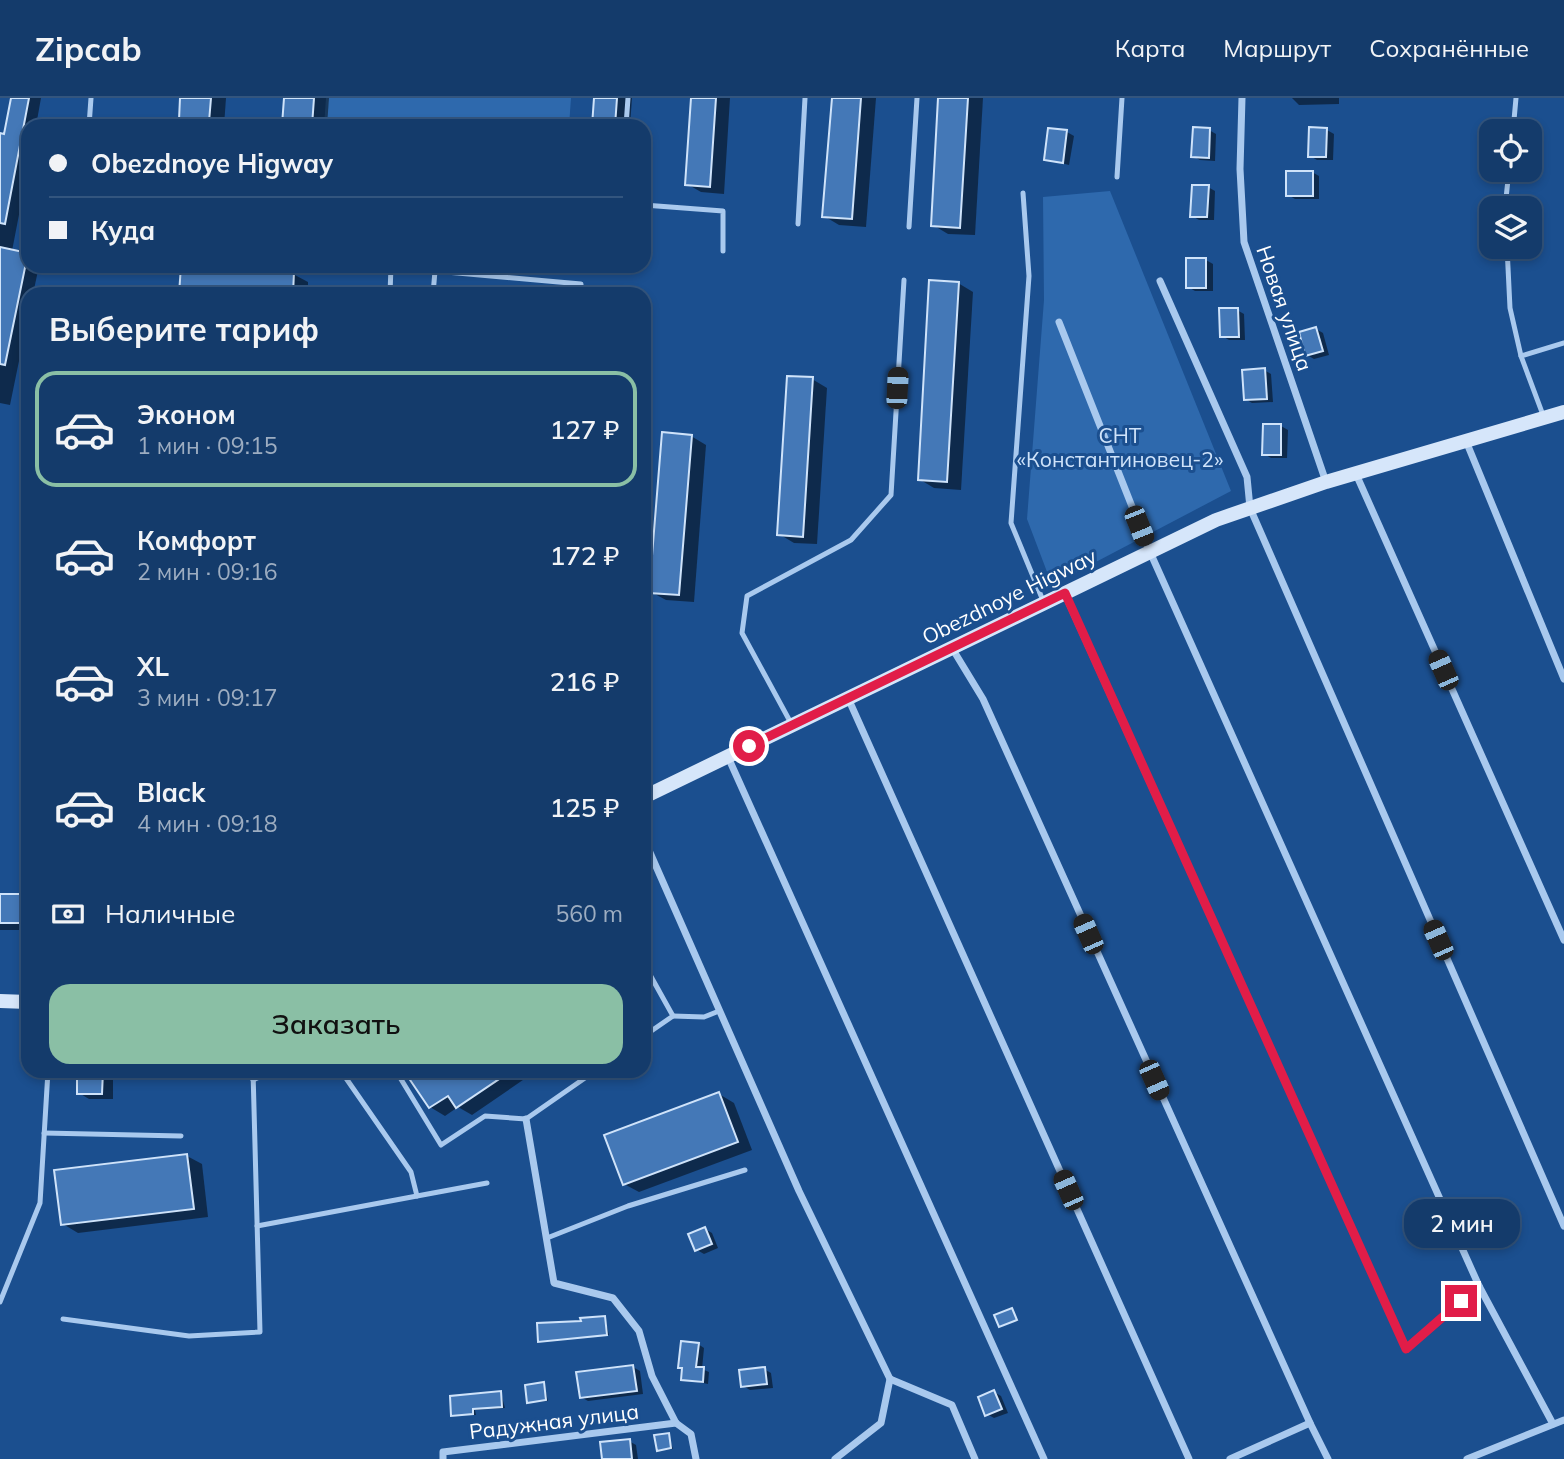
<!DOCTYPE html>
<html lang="ru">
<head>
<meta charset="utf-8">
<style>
	body { margin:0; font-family:Mulish,sans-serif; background:#214673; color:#f1f3f6; height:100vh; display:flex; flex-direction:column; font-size:26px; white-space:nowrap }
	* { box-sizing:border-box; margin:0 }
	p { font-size:23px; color:#9dadc1 }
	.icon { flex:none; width:38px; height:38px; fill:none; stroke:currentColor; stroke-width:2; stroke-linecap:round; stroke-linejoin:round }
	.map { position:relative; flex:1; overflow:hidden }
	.drawer { position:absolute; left:21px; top:189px; width:630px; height:791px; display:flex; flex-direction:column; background:#143b6b; border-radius:21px; box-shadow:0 4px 10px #0003,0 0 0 2px #33557e }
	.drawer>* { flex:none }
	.banner { position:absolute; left:21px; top:21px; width:630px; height:154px; border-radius:21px; box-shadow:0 4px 10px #0003,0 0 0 2px #33557e; display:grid; align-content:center; height:154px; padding:0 28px; background:#143b6b }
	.buttons { position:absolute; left:1479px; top:21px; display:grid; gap:14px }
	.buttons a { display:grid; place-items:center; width:63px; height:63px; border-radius:14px; background:#143b6b; box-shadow:0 4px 10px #0003,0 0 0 2px #33557e; font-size:35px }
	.end { position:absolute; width:32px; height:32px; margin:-16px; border:9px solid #e11d48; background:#fff; box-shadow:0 0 0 4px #fff }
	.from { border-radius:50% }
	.bubble { position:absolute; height:49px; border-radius:21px; background:#143b6b; box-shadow:0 4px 10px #0003,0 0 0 2px #33557e; font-size:23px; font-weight:600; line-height:49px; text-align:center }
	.car { position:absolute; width:21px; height:42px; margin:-21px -10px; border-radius:9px; box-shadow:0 0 5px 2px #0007; background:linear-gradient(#222 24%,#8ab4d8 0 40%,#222 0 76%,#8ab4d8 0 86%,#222 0) }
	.banner b { display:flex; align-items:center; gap:24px; height:66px; font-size:26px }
	.banner b+b { border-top:2px solid #33557e }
	.banner i { width:18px; height:18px; background:#f1f3f6 }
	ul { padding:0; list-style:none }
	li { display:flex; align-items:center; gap:21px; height:116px; margin:0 14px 10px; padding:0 14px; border:4px solid transparent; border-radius:21px }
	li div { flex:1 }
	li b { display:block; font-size:26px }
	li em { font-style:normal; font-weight:600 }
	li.selected { border-color:#8abfa5 }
	li>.icon { width:63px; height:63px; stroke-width:1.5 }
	h2 { padding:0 28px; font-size:32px; line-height:84px }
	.pay { display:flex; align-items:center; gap:18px; height:77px; padding:0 28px; font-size:26px }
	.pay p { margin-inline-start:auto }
	.action { display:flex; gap:14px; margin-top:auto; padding:14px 28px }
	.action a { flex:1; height:80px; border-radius:21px; background:#8abfa5; color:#111; font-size:28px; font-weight:600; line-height:80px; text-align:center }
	header { display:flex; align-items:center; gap:42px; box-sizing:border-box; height:98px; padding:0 35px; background:#143b6b; border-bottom:2px solid #33557e }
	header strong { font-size:33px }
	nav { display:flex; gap:38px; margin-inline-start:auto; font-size:24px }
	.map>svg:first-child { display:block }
	.green { fill:#2e69ad }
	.shadow { fill:#0007 }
	.building { fill:#4478b7; stroke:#cfe3fa; stroke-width:2 }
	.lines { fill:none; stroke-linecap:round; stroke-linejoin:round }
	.lane { stroke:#a9c9ee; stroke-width:5 }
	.street { stroke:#a9c9ee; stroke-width:7 }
	.secondary { stroke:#d6e6fa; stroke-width:14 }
	.route { stroke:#e11d48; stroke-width:9 }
	.labels { text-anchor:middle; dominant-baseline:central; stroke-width:6; stroke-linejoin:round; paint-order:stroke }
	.street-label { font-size:21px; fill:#fff; stroke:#1b4f8f }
	.park-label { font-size:21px; fill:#cfe3fa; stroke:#1b4f8f }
</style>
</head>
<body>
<header>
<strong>Zipcab</strong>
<nav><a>Карта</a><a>Маршрут</a><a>Сохранённые</a></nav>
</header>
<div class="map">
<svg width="1564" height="1361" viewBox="0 0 1564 1361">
	<rect width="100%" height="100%" fill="#1b4f8f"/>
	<g class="green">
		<path d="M326,0h245l-2,28h-245z"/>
		<path d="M1110,93l121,300 -179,94 -25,-66 17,-219 -1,-103z"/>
	</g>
	<g class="shadow">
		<path d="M13,0h28l-5,28h-8v42l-16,83 16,4v11h11l-6,28h-5v23l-18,88 -10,-2v-268l5,1z"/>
		<path d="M182,0h44l-2,28h-31l-12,-7z"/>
		<path d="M286,0h43l-2,28 -43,-2z"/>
		<path d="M596,0h36l-2,28h-36z"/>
		<path d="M693,0h37l-6,96 -23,-2 -14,-8z"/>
		<path d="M834,0h42l-10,129 -27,-2 -15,-9z"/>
		<path d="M940,0h43l-8,137 -27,-1 -15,-9z"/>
		<path d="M1292,0h47v6l-40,1z"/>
		<path d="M1209,32l7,4 -1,27 -15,-1 -7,-4z"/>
		<path d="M1327,32l7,4 -1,26h-16l-7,-4z"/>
		<path d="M1067,34l7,4 -5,29 -23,-6z"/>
		<path d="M1312,74l7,4v23h-24l-7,-4z"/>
		<path d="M1208,89l7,4 -1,29h-15l-7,-4z"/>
		<path d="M1206,162l7,4v27h-18l-7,-4z"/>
		<path d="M293,176l15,8v12h-125z"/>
		<path d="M958,185l15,9 -12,198 -27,-2 -15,-9z"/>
		<path d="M469,193l33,3h-34z"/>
		<path d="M1237,212l7,4 1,26h-16l-7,-4z"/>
		<path d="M1316,231l7,4 6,22 -15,4 -7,-4z"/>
		<path d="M1264,272l7,4 2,28 -21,1 -7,-4z"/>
		<path d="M812,281l15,9 -10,156 -23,-1 -15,-9z"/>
		<path d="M1281,328l7,4 -1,28h-16l-7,-4z"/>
		<path d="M691,338l15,9 -12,157 -28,-2 -15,-8z"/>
		<rect x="0" y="798" width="28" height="34"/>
		<path d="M79,973h34v28h-24l-10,-6z"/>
		<path d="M413,973h123l-64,44 -14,-8 -13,9 -15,-9z"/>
		<path d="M719,996l15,9 18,47 -113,42 -15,-8z"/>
		<path d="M187,1058l15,8 6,53 -130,16 -15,-9z"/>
		<path d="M705,1131l7,4 6,15 -14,6 -7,-4z"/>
		<path d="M1012,1212l6,11 -18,4z"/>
		<path d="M605,1220l4,17 -69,6 42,-18z"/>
		<path d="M698,1246l6,4 -2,21 7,3 -1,12 -25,-5 1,-10 -4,-2z"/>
		<path d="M633,1269l7,4 3,23 -55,7 -7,-4z"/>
		<path d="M764,1271l7,4 2,15 -23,2 -7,-4z"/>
		<path d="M544,1286l4,17 -20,1z"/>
		<path d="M994,1294l7,4 7,17 -14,5 -7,-4z"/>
		<path d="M501,1295l4,15 -30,2 1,5h-23z"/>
		<path d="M668,1337l5,14 -15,1z"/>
		<path d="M629,1343l7,4 2,14h-34z"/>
	</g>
	<g class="building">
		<path d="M11,0h18l-24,126 -5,-1v-90l4,1z"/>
		<path d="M180,0h31l-2,24 -30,-2z"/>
		<path d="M284,0h30l-2,28 -30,-1z"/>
		<path d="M594,0h23l-2,28h-23z"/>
		<path d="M691,0h25l-6,89 -25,-2z"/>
		<path d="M832,0h29l-9,121 -30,-2z"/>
		<path d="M938,0h30l-8,130 -29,-2z"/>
		<path d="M1193,29l17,1 -1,30 -18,-1z"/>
		<path d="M1309,29l18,1 -1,29h-18z"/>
		<path d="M1048,30l19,2 -4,33 -19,-3z"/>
		<rect x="1286" y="73" width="27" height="25"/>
		<path d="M1192,87h17l-2,32h-17z"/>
		<path d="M0,149l28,6 -23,112 -5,-1z"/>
		<rect x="1186" y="160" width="20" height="30"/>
		<path d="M181,168l113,6 -1,22h-114z"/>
		<path d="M929,182l30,2 -12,200 -29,-2z"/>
		<path d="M1219,210h19l1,29h-19z"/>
		<path d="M1316,229l7,24 -18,5 -6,-24z"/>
		<path d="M1265,270l2,31 -23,1 -2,-30z"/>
		<path d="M787,278l26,1 -10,160 -26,-2z"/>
		<path d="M1263,326h18v31h-19z"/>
		<path d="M662,334l30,3 -13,160 -30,-2z"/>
		<rect x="0" y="796" width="28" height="29"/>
		<path d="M77,973h26l-1,23h-25z"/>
		<path d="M404,973h107l-55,37 -8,-12 -19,12z"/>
		<path d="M719,994l19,50 -115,43 -19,-50z"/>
		<path d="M187,1056l7,55 -133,16 -7,-55z"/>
		<path d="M705,1129l7,17 -17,7 -7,-17z"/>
		<path d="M1012,1210l5,12 -18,7 -5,-12z"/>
		<path d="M605,1218l2,19 -69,7 -1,-19 44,-2 -1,-3z"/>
		<path d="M681,1243l18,2 -3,24h8l-1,15 -22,-2 1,-12h-4z"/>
		<path d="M633,1267l4,26 -57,7 -4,-26z"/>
		<path d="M765,1269l2,17 -26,3 -2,-17z"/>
		<path d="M544,1284l2,18 -19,3 -2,-18z"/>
		<path d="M994,1292l8,19 -17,7 -7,-19z"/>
		<path d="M501,1293l1,16 -29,2v5l-22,2 -1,-20z"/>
		<path d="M669,1335l2,15 -14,3 -3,-16z"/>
		<path d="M630,1341l2,20h-30l-2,-17z"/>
	</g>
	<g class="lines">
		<g class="lane">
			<path d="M89,28l2,-28"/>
			<path d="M626,28l2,-28"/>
			<path d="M1513,33l3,-33"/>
			<path d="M1117,79l5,-79"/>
			<path d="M1023,95l6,83 -18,247 33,80"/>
			<path d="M644,107l79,6v40"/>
			<path d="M1505,110l4,-38"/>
			<path d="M798,126l7,-126"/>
			<path d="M909,129l8,-129"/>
			<path d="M1507,149l3,61 11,48 22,59"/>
			<path d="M390,196l1,-28"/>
			<path d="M433,196l2,-23 146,13v10"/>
			<path d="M1521,258l43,-13"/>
			<path d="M792,627l-50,-92 5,-37 104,-56 40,-45 13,-215"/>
			<path d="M644,866l29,52 -29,20"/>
			<path d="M673,918l31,1 15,-6"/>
			<path d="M396,973l45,74 44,-29 41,3 69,-48"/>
			<path d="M253,982l19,-9"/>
			<path d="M44,1035l137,3"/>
			<path d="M417,1098l70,-13"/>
			<path d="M257,1128l160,-30 -6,-24 -70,-101"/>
			<path d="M547,1140l81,-32 117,-36"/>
			<path d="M0,1204l40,-99 8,-132"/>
			<path d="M63,1221l126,17 71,-4 -7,-261"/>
		</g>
		<g class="street">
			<path d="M1242,0l-2,71 4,73 82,240"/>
			<path d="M1160,183l87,196 3,31 314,718"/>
			<path d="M1059,224l91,230 329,734 74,138"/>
			<path d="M1466,343l98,238"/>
			<path d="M1356,376l208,466"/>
			<path d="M1065,496l341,755 73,-63"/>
			<path d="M952,550l31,51 327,724"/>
			<path d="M848,600l341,761"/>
			<path d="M728,659l316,702"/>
			<path d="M644,741l155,352 91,188 62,26 23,54"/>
			<path d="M526,1021l28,164 59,15 26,33 13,45 24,47 15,11 5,25"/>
			<path d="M443,1361v-7l233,-29"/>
			<path d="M835,1361l46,-36 9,-44"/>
			<path d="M1230,1361l80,-36 18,36"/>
			<path d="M1467,1361l97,-39"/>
		</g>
		<g class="secondary">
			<path d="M644,699l572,-277 110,-38 238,-70"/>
			<path d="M0,903l28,1"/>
		</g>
	</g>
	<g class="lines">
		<path class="route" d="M749,648l316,-153 341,756 55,-48"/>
	</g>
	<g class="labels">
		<g class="street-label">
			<text transform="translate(1285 210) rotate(71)">Новая улица</text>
			<text transform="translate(1009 498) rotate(-26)">Obezdnoye Higway</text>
			<text transform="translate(554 1323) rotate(-7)">Радужная улица</text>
		</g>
		<g class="park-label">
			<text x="1120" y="337">СНТ<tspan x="1120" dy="24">«Константиновец-2»</tspan></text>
		</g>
	</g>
</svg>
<div class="buttons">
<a><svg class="icon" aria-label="locate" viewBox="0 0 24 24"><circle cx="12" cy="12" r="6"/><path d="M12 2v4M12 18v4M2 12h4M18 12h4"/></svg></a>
<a><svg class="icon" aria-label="layers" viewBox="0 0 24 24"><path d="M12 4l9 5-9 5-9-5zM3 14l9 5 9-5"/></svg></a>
</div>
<i class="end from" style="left:749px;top:648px"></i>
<i class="end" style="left:1461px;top:1203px"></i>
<div class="bubble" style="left:1404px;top:1101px;width:116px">2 мин</div>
<i class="car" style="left:897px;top:290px;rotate:3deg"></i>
<i class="car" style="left:1139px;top:428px;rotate:158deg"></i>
<i class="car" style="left:1443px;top:572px;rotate:336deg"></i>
<i class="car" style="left:1088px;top:836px;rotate:336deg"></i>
<i class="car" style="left:1438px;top:842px;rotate:336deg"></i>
<i class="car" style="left:1154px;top:982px;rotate:156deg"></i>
<i class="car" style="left:1068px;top:1092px;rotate:336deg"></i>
<div class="banner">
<b><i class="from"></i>Obezdnoye Higway</b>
<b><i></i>Куда</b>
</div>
<section class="drawer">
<h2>Выберите тариф</h2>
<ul>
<li class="selected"><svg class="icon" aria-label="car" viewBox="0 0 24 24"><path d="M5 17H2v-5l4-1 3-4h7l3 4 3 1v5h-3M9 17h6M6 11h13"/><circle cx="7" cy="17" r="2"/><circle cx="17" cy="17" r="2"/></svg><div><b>Эконом</b><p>1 мин · 09:15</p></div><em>127 ₽</em></li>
<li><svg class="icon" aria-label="car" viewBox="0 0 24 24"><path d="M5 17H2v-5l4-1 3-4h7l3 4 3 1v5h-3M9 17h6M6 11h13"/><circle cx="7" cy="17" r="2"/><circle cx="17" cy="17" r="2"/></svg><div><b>Комфорт</b><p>2 мин · 09:16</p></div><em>172 ₽</em></li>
<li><svg class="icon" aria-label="car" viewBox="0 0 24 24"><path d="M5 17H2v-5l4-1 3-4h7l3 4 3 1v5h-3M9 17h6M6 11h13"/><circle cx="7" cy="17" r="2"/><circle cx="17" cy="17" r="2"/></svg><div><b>XL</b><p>3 мин · 09:17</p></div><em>216 ₽</em></li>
<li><svg class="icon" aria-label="car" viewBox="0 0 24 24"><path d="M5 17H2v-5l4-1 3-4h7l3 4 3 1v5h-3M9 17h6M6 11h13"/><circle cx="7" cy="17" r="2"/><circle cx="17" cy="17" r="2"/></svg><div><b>Black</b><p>4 мин · 09:18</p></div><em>125 ₽</em></li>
</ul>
<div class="pay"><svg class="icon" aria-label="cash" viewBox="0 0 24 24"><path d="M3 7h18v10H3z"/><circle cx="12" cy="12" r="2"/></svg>Наличные<p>560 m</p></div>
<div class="action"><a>Заказать</a></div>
</section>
</div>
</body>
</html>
